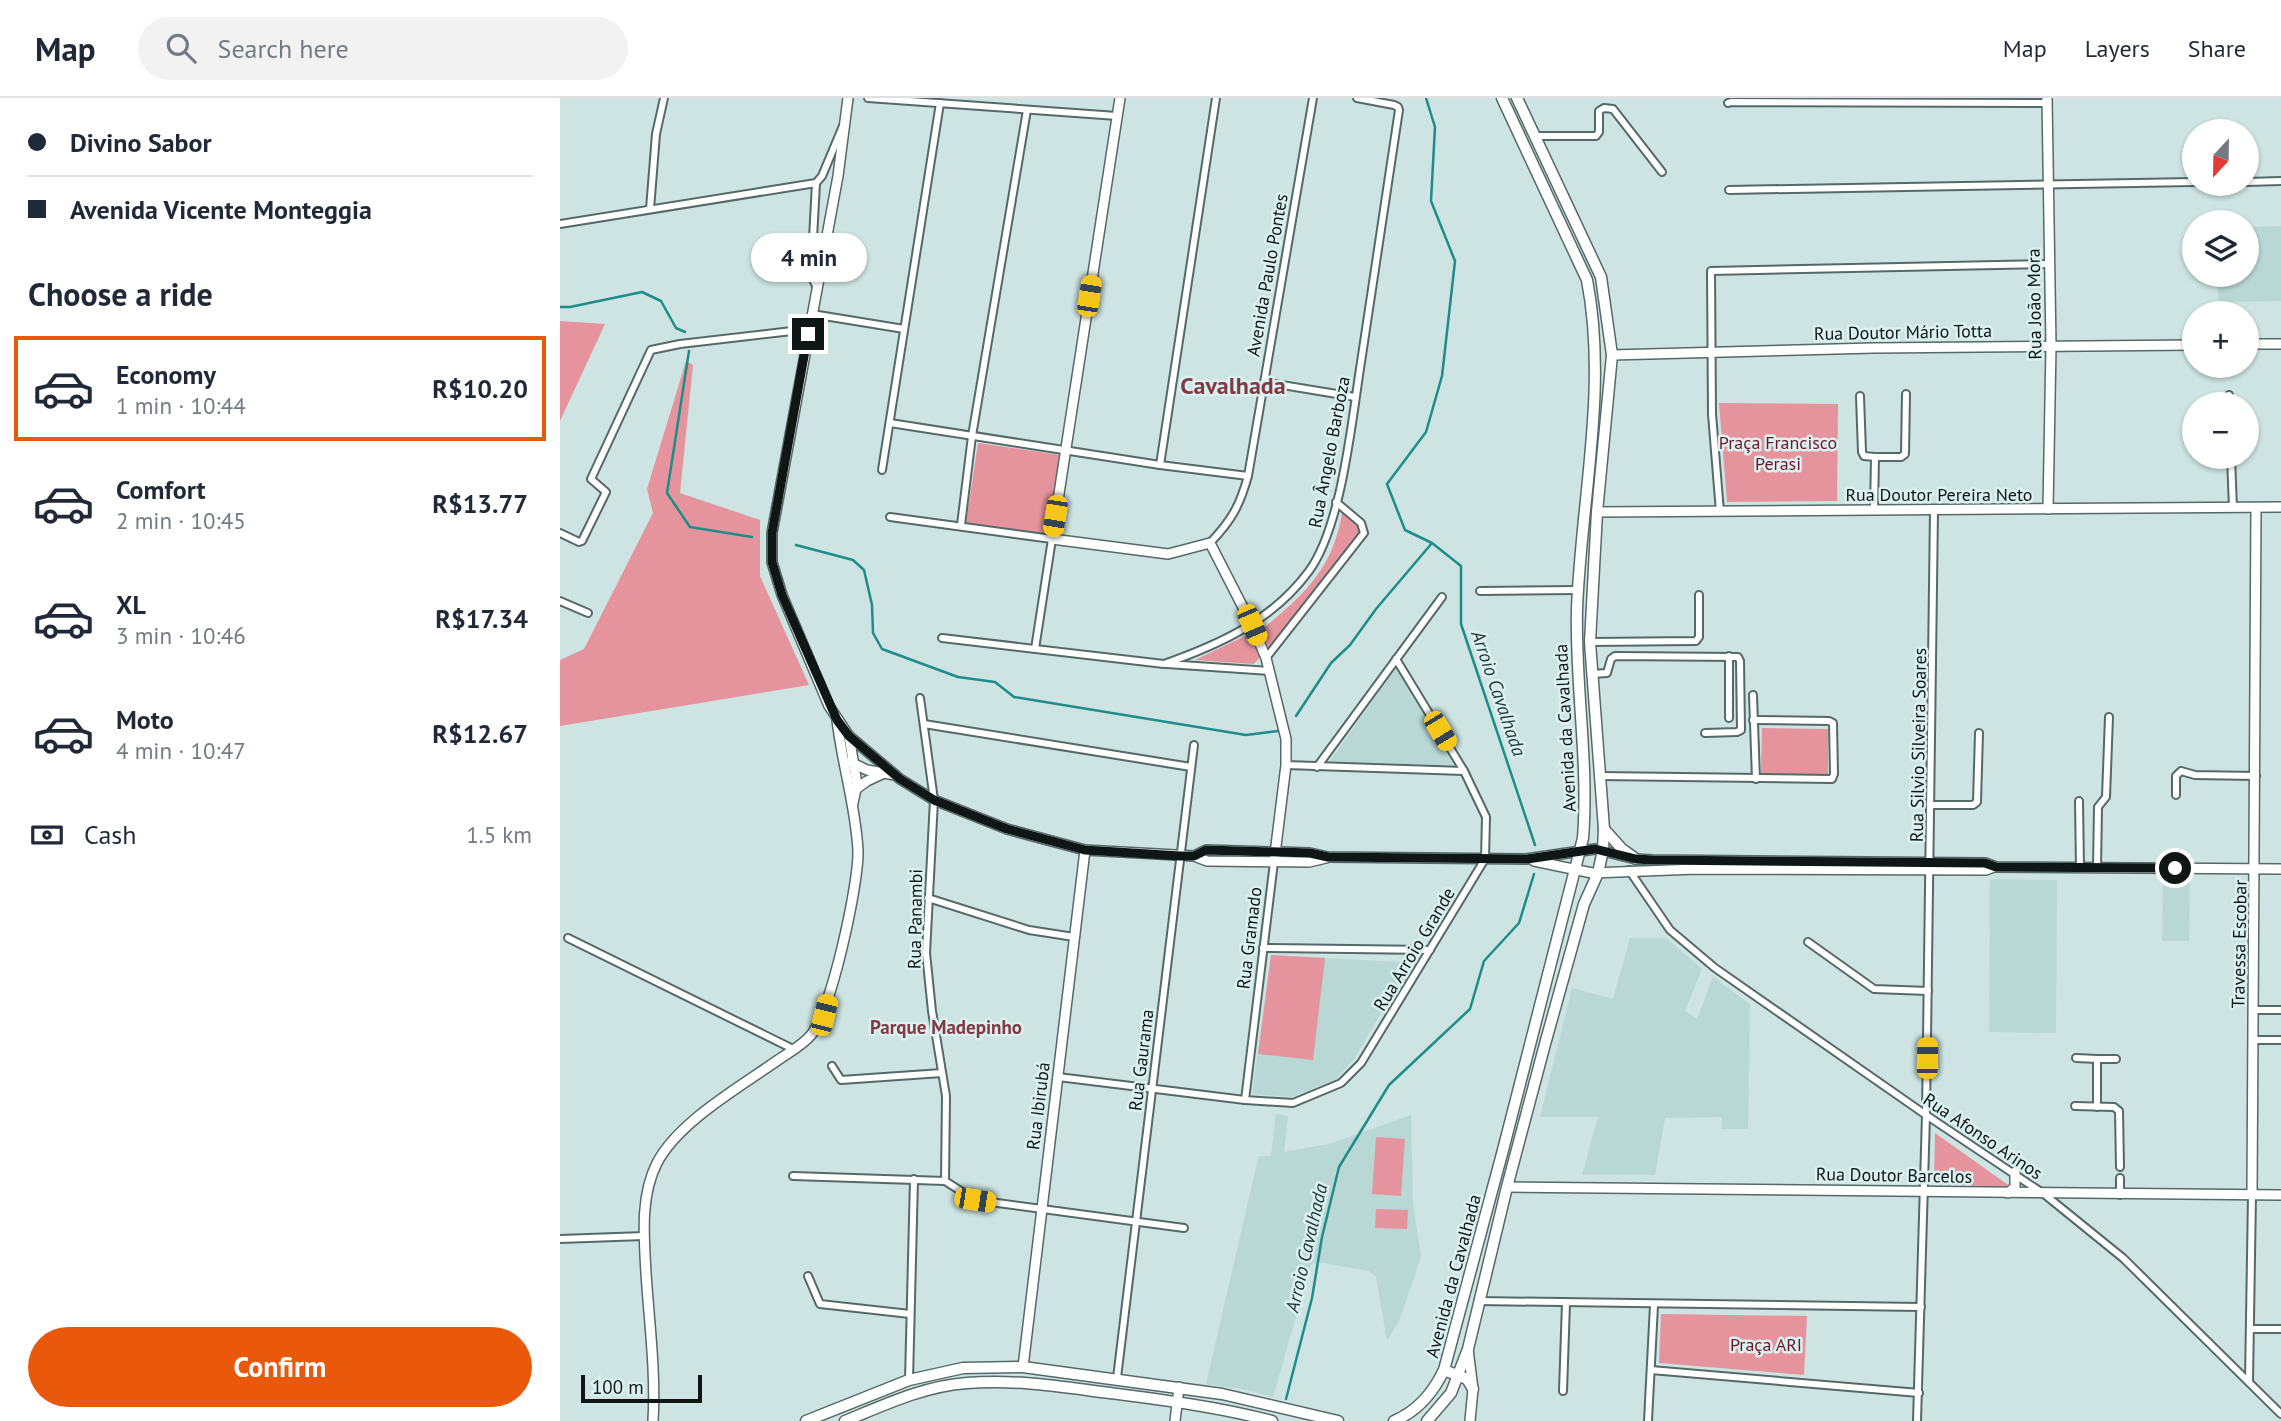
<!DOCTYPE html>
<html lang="en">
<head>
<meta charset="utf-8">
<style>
	body { margin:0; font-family:"PT Sans",sans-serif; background:#f2f2f3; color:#1f2937; height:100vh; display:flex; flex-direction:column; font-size:26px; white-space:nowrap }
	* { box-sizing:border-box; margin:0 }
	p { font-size:23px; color:#747a83 }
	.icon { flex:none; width:38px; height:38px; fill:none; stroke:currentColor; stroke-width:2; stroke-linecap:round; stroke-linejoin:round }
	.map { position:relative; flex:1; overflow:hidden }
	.sheet { display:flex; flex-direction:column; background:#fff; width:560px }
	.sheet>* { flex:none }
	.banner { display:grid; align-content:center; height:154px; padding:0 28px; background:#fff }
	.needle { width:46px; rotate:202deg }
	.buttons { position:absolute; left:1622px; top:21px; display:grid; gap:14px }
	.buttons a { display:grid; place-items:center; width:77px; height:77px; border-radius:50%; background:#fff; box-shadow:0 2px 5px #0004; font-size:35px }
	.scale { position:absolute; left:21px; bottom:18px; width:121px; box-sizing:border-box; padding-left:7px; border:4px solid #0f1716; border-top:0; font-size:19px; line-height:24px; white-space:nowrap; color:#0f1716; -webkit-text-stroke:5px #daf1ef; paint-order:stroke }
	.end { position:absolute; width:32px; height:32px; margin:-16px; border:9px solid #0f1716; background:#fff; box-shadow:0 0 0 4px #fff }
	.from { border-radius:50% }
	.bubble { position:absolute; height:49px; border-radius:24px; background:#fff; box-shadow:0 2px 5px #0004; font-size:23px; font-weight:600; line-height:49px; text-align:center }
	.car { position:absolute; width:21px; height:42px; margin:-21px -10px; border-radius:9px; box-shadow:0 0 5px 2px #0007; background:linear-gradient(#f5c518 24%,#345 0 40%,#f5c518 0 76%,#345 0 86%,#f5c518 0) }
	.banner b { display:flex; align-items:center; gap:24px; height:66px; font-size:26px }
	.banner b+b { border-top:2px solid #e0e1e3 }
	.banner i { width:18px; height:18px; background:#1f2937 }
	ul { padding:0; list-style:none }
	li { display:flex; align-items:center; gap:21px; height:105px; margin:0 14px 10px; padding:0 14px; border:4px solid transparent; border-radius:0px }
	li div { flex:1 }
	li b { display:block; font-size:26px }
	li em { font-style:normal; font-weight:600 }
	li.on { border-color:#ea580c }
	li>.icon { width:63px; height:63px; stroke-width:1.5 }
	h2 { padding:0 28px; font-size:32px; line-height:84px }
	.pay { display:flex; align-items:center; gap:18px; height:77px; padding:0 28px; font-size:26px }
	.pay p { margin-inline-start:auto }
	.primary-button { display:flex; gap:14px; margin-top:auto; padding:14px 28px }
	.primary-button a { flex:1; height:80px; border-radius:42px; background:#ea580c; color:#fff; font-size:28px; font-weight:600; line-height:80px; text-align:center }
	header { display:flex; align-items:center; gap:42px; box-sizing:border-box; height:98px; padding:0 35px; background:#fff; border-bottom:2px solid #e0e1e3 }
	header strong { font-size:33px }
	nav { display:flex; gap:38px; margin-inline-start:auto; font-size:24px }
	.search { width:490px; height:63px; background:#f2f2f3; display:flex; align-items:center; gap:18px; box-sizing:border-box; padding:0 24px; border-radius:38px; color:#747a83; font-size:26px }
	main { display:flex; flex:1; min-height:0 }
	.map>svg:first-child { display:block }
	.built { fill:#b8d7d5 }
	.green { fill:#e5949d }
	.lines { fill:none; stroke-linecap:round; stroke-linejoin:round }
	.stream { stroke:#1e8d8a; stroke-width:2.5 }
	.street-casing { stroke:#556968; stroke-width:10 }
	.secondary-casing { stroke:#556968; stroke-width:12 }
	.primary-casing { stroke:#556968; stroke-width:13 }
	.street { stroke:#fff; stroke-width:6 }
	.secondary { stroke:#fff; stroke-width:9 }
	.primary { stroke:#fff; stroke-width:10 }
	.route { stroke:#0f1716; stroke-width:9 }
	.labels { text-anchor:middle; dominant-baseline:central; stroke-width:5; stroke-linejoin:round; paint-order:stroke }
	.street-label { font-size:18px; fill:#0f1716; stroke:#daf1ef }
	.park-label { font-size:18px; fill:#6c162a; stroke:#daf1ef }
	.water-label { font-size:19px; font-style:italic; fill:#213938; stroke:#daf1ef }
	.neighbourhood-label { font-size:19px; font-weight:bold; fill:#813944; stroke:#daf1ef }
	.district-label { font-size:24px; font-weight:bold; fill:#813944; stroke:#daf1ef }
</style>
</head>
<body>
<header>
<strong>Map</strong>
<div class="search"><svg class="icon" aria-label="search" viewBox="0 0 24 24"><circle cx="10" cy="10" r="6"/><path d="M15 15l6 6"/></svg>Search here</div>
<nav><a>Map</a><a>Layers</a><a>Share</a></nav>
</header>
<main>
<section class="sheet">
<div class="banner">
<b><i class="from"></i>Divino Sabor</b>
<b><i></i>Avenida Vicente Monteggia</b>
</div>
<h2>Choose a ride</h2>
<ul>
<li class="on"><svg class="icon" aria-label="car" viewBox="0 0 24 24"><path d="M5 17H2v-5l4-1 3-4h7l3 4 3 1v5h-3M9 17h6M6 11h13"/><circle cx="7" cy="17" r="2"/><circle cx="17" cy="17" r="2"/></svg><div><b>Economy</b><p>1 min · 10:44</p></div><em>R$10.20</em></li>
<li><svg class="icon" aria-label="car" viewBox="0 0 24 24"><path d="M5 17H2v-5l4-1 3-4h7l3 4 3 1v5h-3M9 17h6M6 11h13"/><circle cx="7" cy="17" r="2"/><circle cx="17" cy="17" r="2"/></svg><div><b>Comfort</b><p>2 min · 10:45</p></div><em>R$13.77</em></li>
<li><svg class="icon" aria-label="car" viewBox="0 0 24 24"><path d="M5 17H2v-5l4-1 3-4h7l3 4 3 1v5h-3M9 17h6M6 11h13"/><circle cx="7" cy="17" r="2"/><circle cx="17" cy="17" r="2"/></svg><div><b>XL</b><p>3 min · 10:46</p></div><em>R$17.34</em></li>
<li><svg class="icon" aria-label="car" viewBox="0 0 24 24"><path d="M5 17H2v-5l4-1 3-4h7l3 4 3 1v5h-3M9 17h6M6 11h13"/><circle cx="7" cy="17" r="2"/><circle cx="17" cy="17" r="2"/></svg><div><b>Moto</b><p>4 min · 10:47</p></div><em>R$12.67</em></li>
</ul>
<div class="pay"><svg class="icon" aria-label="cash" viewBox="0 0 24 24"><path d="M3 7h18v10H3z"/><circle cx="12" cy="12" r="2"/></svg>Cash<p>1.5 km</p></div>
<div class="primary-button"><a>Confirm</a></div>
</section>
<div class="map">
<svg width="1721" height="1323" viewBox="0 0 1721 1323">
	<rect width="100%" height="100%" fill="#cde4e2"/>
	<g class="built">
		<path d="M1721,128v75l-63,1v-27h29v-48z"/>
		<path d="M836,570l58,98 -124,-5z"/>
		<path d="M1430,781l67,1 -1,153 -67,-1z"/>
		<path d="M1603,783h27l-1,60h-27z"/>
		<path d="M1070,840h36l36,31 -17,42 12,8 16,-42 37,27 -2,125h-26v-12l-57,1 -10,57h-73l16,-58h-58l32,-129 41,11z"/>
		<path d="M711,857l129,7 6,8 -52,89 -18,20 -44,18 -40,-3z"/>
		<path d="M716,1016l12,2 -4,36 45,-8 82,-29 2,88 8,54 -21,62 -13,22 -11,-64 -7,-6 -45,-8 -13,1 -38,133 -31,-8 -36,-5 52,-225 2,-3h11z"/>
	</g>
	<g class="green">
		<path d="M0,223l45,3 -45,97z"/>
		<path d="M126,263l7,4 -13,128 80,27v56l49,109 -249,41v-66l24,-11 69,-136 -6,-24z"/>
		<path d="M1159,305l119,1 -1,97 -110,1z"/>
		<path d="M418,345l82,12 -11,80 -83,-12z"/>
		<path d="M782,415l15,10 3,8 -4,7 -87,111 -8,-19c42,-34 72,-61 81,-117z"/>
		<path d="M689,536l11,23 -6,7 -59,-4z"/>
		<path d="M1202,630l66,1v46l-67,-1z"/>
		<path d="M711,857l54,3 -12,102 -55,-6z"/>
		<path d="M1375,1035l76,54 -77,-3z"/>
		<path d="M816,1039l29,2 -4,57 -29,-2z"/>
		<path d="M816,1111l32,1 -1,19 -32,-1z"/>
		<path d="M1101,1216l146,2 -3,59 -145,-12z"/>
	</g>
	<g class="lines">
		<g class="stream">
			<path d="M866,0l9,29 -4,74 24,60 -13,115 -16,56 -39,52 18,46 27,13 29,23v58l74,221"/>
			<path d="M0,209h10l72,-15 19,9 15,27 9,4"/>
			<path d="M129,253l-22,142 23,34 62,10"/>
			<path d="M236,447l57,15 11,10 8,35 1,28 9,16 76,28 37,5 19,15 232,38 32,-4"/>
			<path d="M736,618l35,-53 19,-18 26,-36 56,-66"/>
			<path d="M726,1301l26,-101 10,-61 17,-70 50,-82 81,-76 14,-48 35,-38 15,-49"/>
		</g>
		<g class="street-casing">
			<g id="street">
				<path d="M308,0l249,18"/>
				<path d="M1168,5l3,-1 316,1"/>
				<path d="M975,38h61l3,-4v-21l5,-3 9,1 49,63"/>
				<path d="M1687,84l34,-1"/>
				<path d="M1169,92l465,-8"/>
				<path d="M90,111l6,-75 8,-36"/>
				<path d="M0,126l256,-41"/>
				<path d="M257,190l-6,-13 5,-92 6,-7 21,-50"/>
				<path d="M252,216l92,15"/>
				<path d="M704,284l91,15"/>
				<path d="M1669,297l1,9"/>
				<path d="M1300,298l2,56 2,4 11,1"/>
				<path d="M330,325l270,42 88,11"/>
				<path d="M1671,359l2,51"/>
				<path d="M600,367l56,-367"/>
				<path d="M322,372l58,-367"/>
				<path d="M1314,412l1,-53h26l4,-3 1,-60"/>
				<path d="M1160,414l-8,-98 -1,-143 338,-7"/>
				<path d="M330,419l162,22 -17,110"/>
				<path d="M401,427l11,-89 55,-326"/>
				<path d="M0,435l19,9 3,-1 24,-49 -15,-13 60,-129 29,-6 112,-13 16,3"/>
				<path d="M650,445c22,-23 30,-38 38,-67l65,-378"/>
				<path d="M920,493l98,-1"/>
				<path d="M0,503l28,12"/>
				<path d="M382,540l222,26c57,-20 109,-44 145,-93 33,-45 43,-152 52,-209 12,-84 25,-168 38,-252l-1,-3 -4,-2 -37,-7"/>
				<path d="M1030,544l106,-1 3,-4v-42"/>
				<path d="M706,560l98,-125 -3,-10 -25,-21"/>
				<path d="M607,566l103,7"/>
				<path d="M1032,576l15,-1 4,-14 4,-3 123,1 2,4 1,69 -4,2 -32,1"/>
				<path d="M1193,597l3,84"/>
				<path d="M360,600l14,102 -8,153 6,58 14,85 -1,85"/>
				<path d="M1169,620v-62"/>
				<path d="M364,626l267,43"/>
				<path d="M726,667l178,6"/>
				<path d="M757,669l125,-170"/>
				<path d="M1040,678l232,3 2,-5 -1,-51 -4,-2 -76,-1"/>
				<path d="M1616,697v-19l5,-5 14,4 61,1"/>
				<path d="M1519,703l1,67"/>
				<path d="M1371,707h42l4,-3 2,-69"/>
				<path d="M1537,770l1,-61 8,-10 3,-80"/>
				<path d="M1069,772l41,60 45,38 211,147 118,79 79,64 158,156"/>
				<path d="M368,800l101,32 45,7"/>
				<path d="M8,840l225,111"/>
				<path d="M1248,844l66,47 54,2"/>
				<path d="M703,850l167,2"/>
				<path d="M1694,912h27"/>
				<path d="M1694,942h27"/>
				<path d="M1516,960l21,1"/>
				<path d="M272,968l9,14 101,-7"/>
				<path d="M498,979l187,23 48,3 48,-20 20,-20 124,-204 1,-42 -22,-46 -68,-112"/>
				<path d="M685,1002l29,-238"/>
				<path d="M1515,1008l39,1 5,4 1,56"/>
				<path d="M1537,1009v-48h19"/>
				<path d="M233,1078l152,5 30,19 209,28"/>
				<path d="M1560,1097v-17"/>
				<path d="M0,1141l84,-3"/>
				<path d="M248,1178l12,28 90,10"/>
				<path d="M918,1203l443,6"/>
				<path d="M1690,1231h31"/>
				<path d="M1091,1272l268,23"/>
				<path d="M557,1280l77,-633"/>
				<path d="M349,1282l5,-201"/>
				<path d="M1689,1283l3,-186"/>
				<path d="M1003,1293l3,-88"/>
				<path d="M1088,1323l6,-116"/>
				<path d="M1357,1323l9,-306 8,-605"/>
			</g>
		</g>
		<g class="secondary-casing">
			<g id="secondary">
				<path d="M288,0l-10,78 -66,357v29l10,33 47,111 20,30 8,48 -4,19"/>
				<path d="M560,0l-68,441 116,15 42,-11 42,82 14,33 20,81v26l-12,97"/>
				<path d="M1487,0l4,248 -3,163"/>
				<path d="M1687,246h34"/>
				<path d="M1052,257l262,-7 320,-3"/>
				<path d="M1037,414l684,-5"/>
				<path d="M289,638l51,43 34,21 73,29 78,21 109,6 13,5 102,1 17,-4"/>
				<path d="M290,664l17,8 28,5"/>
				<path d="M296,691l11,-8 15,-7"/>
				<path d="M634,758l12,-6 104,3 18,4 198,2 69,-10 41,10 17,1 332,3 11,4 285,2"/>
				<path d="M974,763l58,12 104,-4 290,1 8,-3"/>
				<path d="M947,1089l774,8"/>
				<path d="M1448,1095l7,-6v-15"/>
				<path d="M1692,1097l4,-687"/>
				<path d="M908,1251l5,40 -3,32"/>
				<path d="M463,1269l62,-517"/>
				<path d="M93,1323c3,-49 -4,-100 -7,-148 -2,-36 -6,-77 11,-110 21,-41 84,-77 121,-103 10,-7 25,-15 33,-25 20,-23 48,-152 47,-184 -2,-44 -16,-87 -21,-131"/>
				<path d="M615,1323l4,-34"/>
			</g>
		</g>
		<g class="primary-casing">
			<g id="primary">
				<path d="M1044,731l18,20 14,10"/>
				<path d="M884,1272l23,9 6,10"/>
				<path d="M246,1323l103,-41 54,-12 60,-1 199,27 116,27"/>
				<path d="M285,1323c39,-16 79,-35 122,-38 48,-4 95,4 143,10 54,7 109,14 162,28"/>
				<path d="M834,1323c24,-10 39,-28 50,-51l59,-220 80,-312c6,-76 -8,-152 -6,-229 4,-109 31,-220 10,-329l-85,-182"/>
				<path d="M867,1323l24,-28 17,-44 39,-162 38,-143 39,-140 14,-31 5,-23 1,-21 -14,-187 7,-130 15,-157 -11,-78 -84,-179"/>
			</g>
		</g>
		<use href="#street" class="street"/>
		<use href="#secondary" class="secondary"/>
		<use href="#primary" class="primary"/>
	</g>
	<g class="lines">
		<path class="route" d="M248,236l-36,199v29l10,33 55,125 12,16 51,43 34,21 73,29 78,21 95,6h14l12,-6 104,3 18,4 199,2 68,-10 41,10 17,1 332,3 11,4 179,1"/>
	</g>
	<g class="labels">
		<g class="street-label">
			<text transform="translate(707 177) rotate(-80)">Avenida Paulo Pontes</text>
			<text transform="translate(1474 206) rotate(-91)">Rua João Mora</text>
			<text transform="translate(1343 234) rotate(-1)">Rua Doutor Mário Totta</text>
			<text transform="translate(769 354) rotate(-79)">Rua Ângelo Barboza</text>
			<text x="1379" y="396">Rua Doutor Pereira Neto</text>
			<text transform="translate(1005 630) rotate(-93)">Avenida da Cavalhada</text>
			<text transform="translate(1358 647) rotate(-89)">Rua Silvio Silveira Soares</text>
			<text transform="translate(355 821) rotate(-89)">Rua Panambi</text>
			<text transform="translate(689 840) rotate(-83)">Rua Gramado</text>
			<text transform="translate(1679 846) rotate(-89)">Travessa Escobar</text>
			<text transform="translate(854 851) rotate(-59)">Rua Arroio Grande</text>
			<text transform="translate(581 962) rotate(-83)">Rua Gaurama</text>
			<text transform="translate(478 1008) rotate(-83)">Rua Ibirubá</text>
			<text transform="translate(1423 1038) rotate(34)">Rua Afonso Arinos</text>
			<text transform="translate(1334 1077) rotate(1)">Rua Doutor Barcelos</text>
			<text transform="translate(893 1178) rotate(-75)">Avenida da Cavalhada</text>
		</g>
		<g class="park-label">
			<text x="1218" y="344">Praça Francisco<tspan x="1218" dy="21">Perasi</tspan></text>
			<text x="1206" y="1246">Praça ARI</text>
		</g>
		<g class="water-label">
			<text transform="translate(939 595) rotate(71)">Arroio Cavalhada</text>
			<text transform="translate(746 1150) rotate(-77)">Arroio Cavalhada</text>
		</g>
		<g class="neighbourhood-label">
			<text x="386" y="929">Parque Madepinho</text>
		</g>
		<g class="district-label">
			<text x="673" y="287">Cavalhada</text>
		</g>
	</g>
</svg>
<div class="buttons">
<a><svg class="needle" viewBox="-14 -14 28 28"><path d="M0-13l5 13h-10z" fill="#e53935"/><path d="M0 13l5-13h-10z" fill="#747a83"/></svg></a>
<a><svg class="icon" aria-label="layers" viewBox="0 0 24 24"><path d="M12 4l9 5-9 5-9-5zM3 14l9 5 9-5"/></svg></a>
<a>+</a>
<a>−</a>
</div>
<div class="scale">100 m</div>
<i class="end from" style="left:1615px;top:770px"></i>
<i class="end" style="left:248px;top:236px"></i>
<div class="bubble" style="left:191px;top:135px;width:116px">4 min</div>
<i class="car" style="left:529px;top:198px;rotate:9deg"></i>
<i class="car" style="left:495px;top:418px;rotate:189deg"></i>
<i class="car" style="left:692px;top:527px;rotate:157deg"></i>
<i class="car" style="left:880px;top:633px;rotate:149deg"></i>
<i class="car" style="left:264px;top:917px;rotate:14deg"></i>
<i class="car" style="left:1367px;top:960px;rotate:1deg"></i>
<i class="car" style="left:415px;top:1102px;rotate:99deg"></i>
</div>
</main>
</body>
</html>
